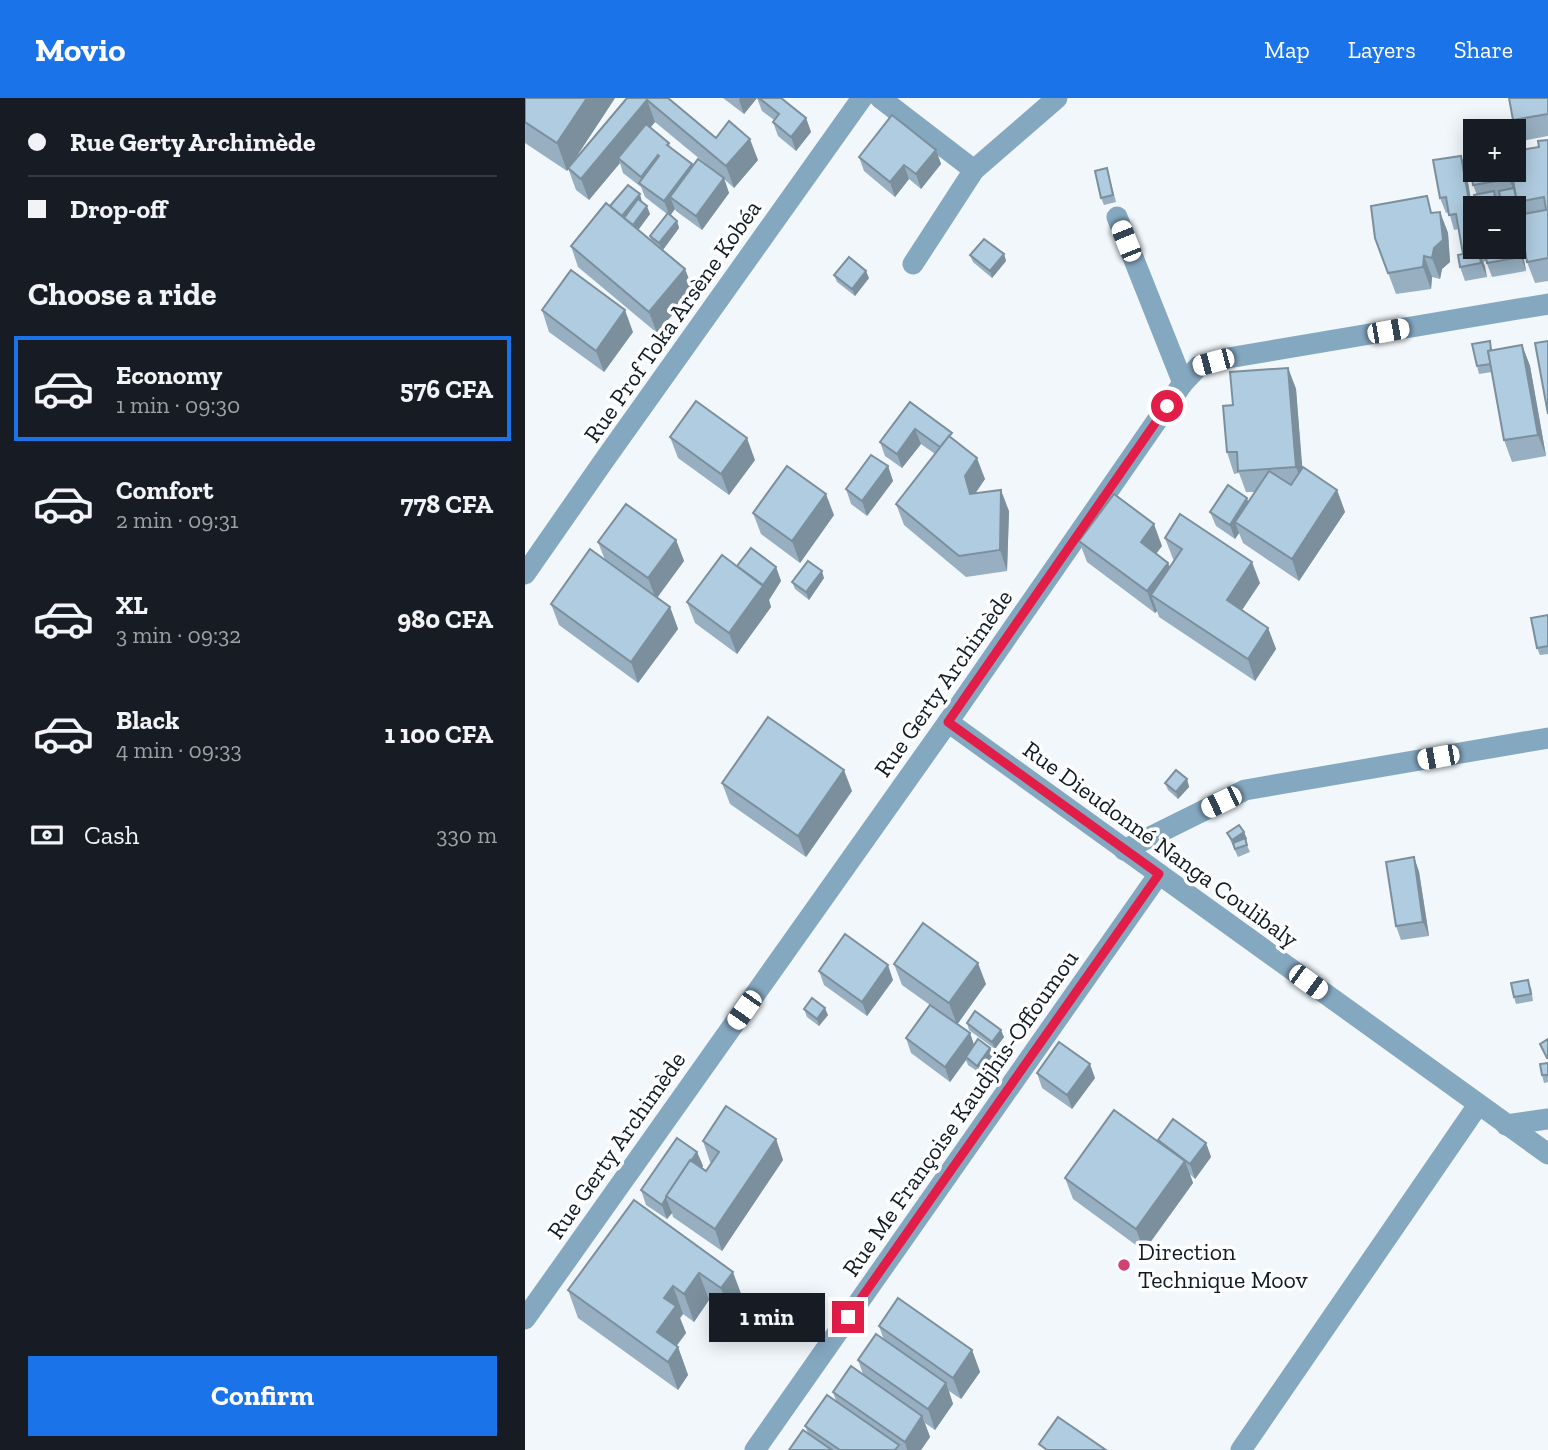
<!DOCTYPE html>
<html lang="en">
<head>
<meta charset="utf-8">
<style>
	body { margin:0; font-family:"Zilla Slab",serif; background:#242831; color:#f1f3f6; height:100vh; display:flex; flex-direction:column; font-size:26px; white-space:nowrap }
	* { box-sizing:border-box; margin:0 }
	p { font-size:23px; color:#9ea1a6 }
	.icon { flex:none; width:38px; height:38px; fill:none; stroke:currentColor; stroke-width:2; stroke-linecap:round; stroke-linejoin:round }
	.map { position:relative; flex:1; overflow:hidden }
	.side { display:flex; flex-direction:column; background:#171b24; width:525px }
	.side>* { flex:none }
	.banner { display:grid; align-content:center; height:154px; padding:0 28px; background:#171b24 }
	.tools { position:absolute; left:938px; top:21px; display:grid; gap:14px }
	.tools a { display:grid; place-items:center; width:63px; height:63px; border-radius:0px; background:#171b24; box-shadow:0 4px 18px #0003; font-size:35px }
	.end { position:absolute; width:32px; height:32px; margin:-16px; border:9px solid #e11d48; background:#fff; box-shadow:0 0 0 4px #fff }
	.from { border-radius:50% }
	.bubble { position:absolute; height:49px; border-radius:0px; background:#171b24; box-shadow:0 4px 18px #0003; font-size:23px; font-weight:700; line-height:49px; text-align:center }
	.car { position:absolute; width:21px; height:42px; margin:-21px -10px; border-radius:9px; box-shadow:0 0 5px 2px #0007; background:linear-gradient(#fff 24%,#345 0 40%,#fff 0 76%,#345 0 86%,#fff 0) }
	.banner b { display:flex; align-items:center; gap:24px; height:66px; font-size:26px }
	.banner b+b { border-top:2px solid #363941 }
	.banner i { width:18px; height:18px; background:#f1f3f6 }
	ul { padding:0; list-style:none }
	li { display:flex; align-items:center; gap:21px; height:105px; margin:0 14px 10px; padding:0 14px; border:4px solid transparent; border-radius:0px }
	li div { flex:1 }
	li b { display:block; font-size:26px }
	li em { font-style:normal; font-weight:700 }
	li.active { border-color:#1a73e8 }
	li>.icon { width:63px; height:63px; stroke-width:1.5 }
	h2 { padding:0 28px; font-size:32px; line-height:84px }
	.pay { display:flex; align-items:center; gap:18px; height:77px; padding:0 28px; font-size:26px }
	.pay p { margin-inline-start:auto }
	.cta { display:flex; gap:14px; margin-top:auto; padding:14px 28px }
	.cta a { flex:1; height:80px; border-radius:0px; background:#1a73e8; color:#fff; font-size:28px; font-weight:700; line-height:80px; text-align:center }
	header { display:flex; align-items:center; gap:42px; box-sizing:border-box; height:98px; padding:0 35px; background:#1a73e8; color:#fff }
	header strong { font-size:33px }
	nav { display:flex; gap:38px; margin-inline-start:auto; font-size:24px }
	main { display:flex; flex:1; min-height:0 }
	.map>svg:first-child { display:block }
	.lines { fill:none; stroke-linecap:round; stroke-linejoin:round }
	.minor { stroke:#85a8c1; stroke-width:21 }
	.wall { fill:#97afc1; fill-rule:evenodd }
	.shaded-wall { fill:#7b8f9d }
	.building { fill:#b0cce0; stroke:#7b8f9d; stroke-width:2 }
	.route { stroke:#e11d48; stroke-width:9 }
	.poi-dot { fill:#cf4272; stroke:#fff; stroke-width:2.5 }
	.labels { text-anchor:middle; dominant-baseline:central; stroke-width:7; stroke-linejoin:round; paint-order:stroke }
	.street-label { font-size:24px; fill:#101b22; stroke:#fff }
	.poi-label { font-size:24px; fill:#101b22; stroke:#fff; text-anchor:start }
</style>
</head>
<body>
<header>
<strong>Movio</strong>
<nav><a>Map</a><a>Layers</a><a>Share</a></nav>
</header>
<main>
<section class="side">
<div class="banner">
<b><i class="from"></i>Rue Gerty Archimède</b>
<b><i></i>Drop-off</b>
</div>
<h2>Choose a ride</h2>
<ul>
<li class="active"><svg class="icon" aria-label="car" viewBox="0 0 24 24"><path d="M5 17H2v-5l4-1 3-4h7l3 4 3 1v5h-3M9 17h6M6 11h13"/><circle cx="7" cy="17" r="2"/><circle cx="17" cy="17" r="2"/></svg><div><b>Economy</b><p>1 min · 09:30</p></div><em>576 CFA</em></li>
<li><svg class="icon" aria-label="car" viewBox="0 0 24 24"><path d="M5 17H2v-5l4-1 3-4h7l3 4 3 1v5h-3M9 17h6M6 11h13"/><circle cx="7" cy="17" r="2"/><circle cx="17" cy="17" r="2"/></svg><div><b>Comfort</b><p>2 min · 09:31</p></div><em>778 CFA</em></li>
<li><svg class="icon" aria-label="car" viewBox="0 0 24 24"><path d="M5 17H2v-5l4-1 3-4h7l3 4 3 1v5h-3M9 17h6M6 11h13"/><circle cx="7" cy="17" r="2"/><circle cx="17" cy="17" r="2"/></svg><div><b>XL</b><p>3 min · 09:32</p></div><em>980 CFA</em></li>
<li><svg class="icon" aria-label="car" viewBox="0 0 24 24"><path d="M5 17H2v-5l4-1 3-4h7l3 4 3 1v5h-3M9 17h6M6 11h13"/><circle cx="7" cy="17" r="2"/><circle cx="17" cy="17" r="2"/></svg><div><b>Black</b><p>4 min · 09:33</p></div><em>1 100 CFA</em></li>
</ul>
<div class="pay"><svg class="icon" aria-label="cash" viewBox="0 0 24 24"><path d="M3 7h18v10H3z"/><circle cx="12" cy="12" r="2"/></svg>Cash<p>330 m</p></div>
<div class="cta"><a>Confirm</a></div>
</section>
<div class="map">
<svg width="1023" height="1352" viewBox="0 0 1023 1352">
	<rect width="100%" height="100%" fill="#f1f7fb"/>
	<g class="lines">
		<g class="minor">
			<path d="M355,0l94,72"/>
			<path d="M592,119l66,166"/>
			<path d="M388,166l61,-94 83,-72"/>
			<path d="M0,476l78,-112 259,-364"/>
			<path d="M423,624l600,432"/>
			<path d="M599,752l121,-60 303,-52"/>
			<path d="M981,1027l42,-6"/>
			<path d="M0,1221l423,-597 235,-339 16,-17 29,-8 320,-54"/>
			<path d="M230,1352l404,-576"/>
			<path d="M716,1352l237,-345"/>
		</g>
	</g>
	<g class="wall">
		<path d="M0,0h90l-46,70 58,-70h43v2l46,38 42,22 -24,28 -10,-9 5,14 -27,37 -26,-19 -1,-2 -5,6 7,6 2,7 -16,22 22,19 8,21 -36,43 -79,-66 -7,-21 39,-40 32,-4 8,12 -12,16 13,11 -1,-5 17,-22 -22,-17 -4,-10 -18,-14 -3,-10 -31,37 -13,-10 -8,-22 -1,3 -42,-28zM130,24l63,52 -25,-8 -23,-18 -1,-5 -19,-15z"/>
		<path d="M198,0h34l-13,16z"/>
		<path d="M232,0h24l25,20 5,14 -15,19 -18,-15 -5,-14 1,-2 -12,-9z"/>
		<path d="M1023,0v38l-27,5 -8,-21z"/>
		<path d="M1023,42v141l-13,2 -8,-21 -7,-42 -4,1 3,9 7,41 -34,6 -6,-16 -3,1 4,15 -22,4 -5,-14 3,-13 -4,-25 -5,1 -5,-18 -3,1 -6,-15 21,-42 5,14 9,52 -2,12 3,18h1l-1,-5h38v-39l-14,-12h-4l3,12h-22v-13l-4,-10 2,-15h35l4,18 25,-41z"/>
		<path d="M411,52l5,14 -20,25 -12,-10 -14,18 -31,-26 -5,-14z"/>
		<path d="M584,77l7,27 -12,3 -3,-7z"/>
		<path d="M915,114l8,21 2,29 -8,7 -2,10 -8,-2 -1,12 -35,5 -21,-56 58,-25z"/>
		<path d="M479,156l2,7 -14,17 -19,-16 -3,-7z"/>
		<path d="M309,177l35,3 -14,18 -18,-14z"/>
		<path d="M17,212l91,22 -29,40 -55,-40z"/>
		<path d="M997,247l8,21 16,90 -34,6 -8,-22 -12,-68 -13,2 -2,-8 16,-16z"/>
		<path d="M763,270l8,21 6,80 35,21 8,22 -46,69 -56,-38 -4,-10 -4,6 -19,-13 -6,-14 38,-10 7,-10h-9l-7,-19 -5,1 -7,-22 6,-47z"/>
		<path d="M385,304l45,39 30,38 -10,14 34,18 -2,60 -41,6 -62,-52 -8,-21 39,-50 -14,-10 -19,24 -17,-12 -5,-14z"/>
		<path d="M145,339l85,23 -26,35 -51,-37z"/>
		<path d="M363,368l5,15 -26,35 -16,-12 -5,-15z"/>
		<path d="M228,415l81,2 -34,48 -39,-29z"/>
		<path d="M640,440l95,45 -18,27 26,18 8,21 -21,32 -96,-64 -2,-6 -2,2 -68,-51 -8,-21 83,5 -6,8 12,9 2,4 4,-7 -1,-1z"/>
		<path d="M151,442l8,21 -27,37 13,9 8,22 -40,54 -79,-58 -8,-21 54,-44 -7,-18z"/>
		<path d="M212,468l39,1 5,14 -12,19 2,7 -34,47 -42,-31 -8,-21z"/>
		<path d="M299,480l-15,22 -14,-11 -3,-7z"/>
		<path d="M1023,517v39l-8,1 -3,-7z"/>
		<path d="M662,681l2,8 -11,12 -10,-9 -3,-7z"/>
		<path d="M197,685l130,8 -46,66 -76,-53z"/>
		<path d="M719,734l3,7 -2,2 5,11 -12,5 -11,-24z"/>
		<path d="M889,759l5,15 10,64 -28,4 -5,-14z"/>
		<path d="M369,866l92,20 -29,40 13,9 4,12 16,3 3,7 -13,18 -12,-8 -2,-5 -16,22 -39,-29 -5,-15 24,-33 -28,-20z"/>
		<path d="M294,873l74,9 -26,36 -43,-31z"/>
		<path d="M1006,889l2,14 -17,3 -2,-7z"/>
		<path d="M279,911l24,6 -9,11 -12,-9z"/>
		<path d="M442,925l37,14 -9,12 -26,-19z"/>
		<path d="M1023,965v19l-4,1 -2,-8z"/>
		<path d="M512,975l58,5 -23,31 -30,-21z"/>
		<path d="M251,1041l7,21 -61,91 -49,-34 -1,-4 -5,6 -21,-14 -5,-15 56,-38 6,14 -1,2 4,3 6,-8 -2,-1 -7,-21z"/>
		<path d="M633,1044l48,1 5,14 -16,22 -5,-5 3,9 -49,68 -71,-52 -8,-21z"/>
		<path d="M109,1102l109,99 -12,17 -22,-16 -15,22 -11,-8 -3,4 6,15 -10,13 2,1 10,28 -10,15 -100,-72 -10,-28z"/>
		<path d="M354,1228l93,24 8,22 -19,27 -12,-8 4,13 -18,26 -10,-7 5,14 -9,13h-132l19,-17 -3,-7 31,-25 -3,-9 30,-18 -5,-14 26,-20z"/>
	</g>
	<g class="shaded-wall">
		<path d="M62,0h28l-48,73 -10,-28z"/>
		<path d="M215,0h17l-13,16 -5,-14z"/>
		<path d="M122,2l8,22 -33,39 -4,-3 2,5 -31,37 -8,-21z"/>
		<path d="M281,20l5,14 -15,19 -5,-14z"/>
		<path d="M225,41l8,21 -24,28 -8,-22z"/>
		<path d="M411,52l5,14 -20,25 -5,-15z"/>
		<path d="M133,57l6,15 -19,17 -4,-10z"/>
		<path d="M936,58l5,14 9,58 -3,-10z"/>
		<path d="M167,66l5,15 -27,18 5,12 -5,7 -6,-15z"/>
		<path d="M379,67l5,14 -14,18 -5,-15z"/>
		<path d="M983,72h2l5,23 -6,-14z"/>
		<path d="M199,80l5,15 -27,37 -6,-14z"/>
		<path d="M115,96l2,8 -15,19 -6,-4z"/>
		<path d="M122,108l3,8 -14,19 -3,-8z"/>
		<path d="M915,114l8,21 2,29 -8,7 -2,10 -8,-21z"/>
		<path d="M989,118l5,14 7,41 -5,-14z"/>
		<path d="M942,121l6,15 5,29 -5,-10z"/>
		<path d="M152,123l2,7 -17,23 -3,-8z"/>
		<path d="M954,154l6,14 2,11 -6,-14z"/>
		<path d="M479,156l2,7 -14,17 -2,-7z"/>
		<path d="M899,158l8,21 -1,12 -8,-22z"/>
		<path d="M160,171l8,21 -36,43 -8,-21z"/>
		<path d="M341,173l3,7 -14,18 -3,-7z"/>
		<path d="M100,212l8,22 -29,40 -8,-21z"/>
		<path d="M997,247l8,21 16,90 -8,-21z"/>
		<path d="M763,270l8,21 8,99 -8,-21z"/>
		<path d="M390,331l6,15 -19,24 -5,-14z"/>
		<path d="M222,340l8,22 -26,35 -8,-21z"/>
		<path d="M452,360l8,21 -12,18 -3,-3 -5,-18z"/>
		<path d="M363,368l5,15 -26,35 -5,-15z"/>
		<path d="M476,392l8,21 -2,60 -7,-21z"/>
		<path d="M812,392l8,22 -46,69 -7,-22z"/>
		<path d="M301,396l8,21 -34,48 -8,-22z"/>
		<path d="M722,400l5,15 -17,9 4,11 -4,6 -5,-14z"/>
		<path d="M629,426l8,22 -14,18 -7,-22z"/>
		<path d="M151,442l8,21 -28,38 -8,-21z"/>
		<path d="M727,464l8,21 -26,39 -7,-22z"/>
		<path d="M643,465l8,21 -25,11 6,16 -2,2 -8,-22z"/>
		<path d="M251,469l5,14 -12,19 2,7 -34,47 -8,-21z"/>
		<path d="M297,473l2,7 -15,22 -3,-8z"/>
		<path d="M145,509l8,22 -40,54 -7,-21z"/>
		<path d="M743,530l8,21 -21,32 -7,-22z"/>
		<path d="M319,672l8,21 -46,66 -8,-21z"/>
		<path d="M662,681l2,8 -11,12 -2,-7z"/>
		<path d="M719,734l3,7 -12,8 -3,-7z"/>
		<path d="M889,759l5,15 10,64 -6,-14z"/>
		<path d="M453,865l8,21 -29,41 -8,-22z"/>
		<path d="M363,867l5,15 -26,36 -5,-14z"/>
		<path d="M300,910l3,7 -9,11 -2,-7z"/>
		<path d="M476,932l3,7 -9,12 -3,-7z"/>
		<path d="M445,935l5,15 -9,9v3l-16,22 -5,-15z"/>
		<path d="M465,950l3,7 -13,18 -3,-7z"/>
		<path d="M565,966l5,14 -23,31 -5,-14z"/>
		<path d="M251,1041l7,21 -61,91 -7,-22z"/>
		<path d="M681,1045l5,14 -16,22 -5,-15z"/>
		<path d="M172,1054l6,14 -26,38 -10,-7z"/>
		<path d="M660,1063l8,22 -49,68 -8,-22z"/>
		<path d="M141,1100l6,15 -5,6 -5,-14z"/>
		<path d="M208,1174l10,27 -12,17 -10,-28z"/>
		<path d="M174,1175l10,27 -15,22 -10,-28z"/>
		<path d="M148,1188l10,28 -3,4 6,15 -19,26 -10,-27 7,-34z"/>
		<path d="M153,1249l10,28 -10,15 -10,-28z"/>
		<path d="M447,1252l8,22 -19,27 -8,-21z"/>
		<path d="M421,1285l7,21 -18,26 -7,-21z"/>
		<path d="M397,1318l8,21 -9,13h-14l-2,-8z"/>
	</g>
	<g class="building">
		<path d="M0,0h62l-30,45 -32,-21z"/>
		<path d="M102,0h41l48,40 13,-17 21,18 -24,27 -79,-66 -66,79 -13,-11z"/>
		<path d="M234,0h22l25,20 -15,19 -18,-15 6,-8z"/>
		<path d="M984,0h39v16l-35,6z"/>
		<path d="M367,17l44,35 -20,24 -12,-9 -14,17 -31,-25z"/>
		<path d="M121,26l23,19 -2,2 25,19 -28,37 -25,-18 20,-27 -1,-1 -17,22 -23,-19z"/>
		<path d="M975,30l1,3h-22z"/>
		<path d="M950,34v38h33l1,9 -36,6 -8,-51z"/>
		<path d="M1023,42v118l-21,4 -8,-47 27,-5 -2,-13 -27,5 -6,-32h3v-19l25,-4 -1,-6z"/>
		<path d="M936,58l11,62 -5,1 6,34 6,-1 2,11 -21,4 -2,-12 5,-1 -7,-40 -7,1 -3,-18 -6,1 -7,-38z"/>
		<path d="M173,61l26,19 -28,38 -26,-19z"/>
		<path d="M582,70l6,27 -12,3 -6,-27z"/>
		<path d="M103,87l12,9 -18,22 -12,-10z"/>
		<path d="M989,90l5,25 -5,1v-6h-12l-3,-17z"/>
		<path d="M969,93l3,17h-20l-3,-13z"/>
		<path d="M902,98l4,17 9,-1 3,28 -9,8 -2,10 -8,-2 -1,11 -35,6 -13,-35 -4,-32z"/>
		<path d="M113,101l9,7 -14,19 -9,-7z"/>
		<path d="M81,105l79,66 -36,43 -78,-66z"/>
		<path d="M143,115l9,8 -18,22 -9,-7z"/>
		<path d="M989,119l7,40 -34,6 -3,-16h30z"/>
		<path d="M946,125h4v22z"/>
		<path d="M459,141l20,15 -14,17 -20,-16z"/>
		<path d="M324,159l17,14 -14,18 -18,-14z"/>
		<path d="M46,172l54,40 -29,41 -54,-41z"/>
		<path d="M965,243l1,9 -3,1 3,13 -14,2 -5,-22z"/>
		<path d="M1023,243v73l-13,-71z"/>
		<path d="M997,247l16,90 -34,5 -16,-89z"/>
		<path d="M763,270l8,99 -58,4 -1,-19h-10l-4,-46 10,-1 -3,-33z"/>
		<path d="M171,303l51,37 -26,36 -51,-37z"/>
		<path d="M385,304l42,31 -12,14 -25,-18 -18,25 -17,-12z"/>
		<path d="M424,338l28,22 -12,18 5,18 31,-4 -1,60 -41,6 -63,-52z"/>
		<path d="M346,357l17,11 -26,35 -16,-12z"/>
		<path d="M262,368l39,28 -34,47 -39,-28z"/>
		<path d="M778,369l34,23 -45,69 -57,-37 34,-51 22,14z"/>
		<path d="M703,387l19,13 -17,27 -20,-13z"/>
		<path d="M589,396l40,30 -13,18 27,21 -21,28 -68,-50z"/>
		<path d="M101,406l50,36 -28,38 -50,-36z"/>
		<path d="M655,416l72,48 -25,38 41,28 -20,31 -97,-64 31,-46 -17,-11z"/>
		<path d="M226,450l25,19 -13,18 -26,-19z"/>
		<path d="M65,451l80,58 -39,55 -80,-58z"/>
		<path d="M197,457l41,31 -34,47 -42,-31z"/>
		<path d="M283,463l14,10 -16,21 -14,-10z"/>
		<path d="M1023,517v31l-11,2 -6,-30z"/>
		<path d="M243,619l76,53 -46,66 -76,-53z"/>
		<path d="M651,672l11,9 -11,13 -11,-9z"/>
		<path d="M714,727l5,7 -12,8 -5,-7z"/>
		<path d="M720,740l2,7 -12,4 -2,-6z"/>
		<path d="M889,759l9,65 -27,4 -10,-64z"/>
		<path d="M398,825l55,40 -29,40 -55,-39z"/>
		<path d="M320,836l43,31 -26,37 -43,-31z"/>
		<path d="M1003,882l3,14 -17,3 -3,-14z"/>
		<path d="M287,900l13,10 -8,11 -13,-10z"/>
		<path d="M405,907l40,28 -25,34 -39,-29z"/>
		<path d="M450,913l26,19 -9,12 -25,-19z"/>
		<path d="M453,941l12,9 -13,18 -11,-9z"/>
		<path d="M1023,941v19h-1l-7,-14z"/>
		<path d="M534,944l31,22 -23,31 -30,-22z"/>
		<path d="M1023,965v12h-6l-2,-11z"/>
		<path d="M201,1008l50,33 -61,90 -49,-33 24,-36 16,11 13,-19 -16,-11z"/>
		<path d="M589,1012l71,51 -49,68 -71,-51z"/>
		<path d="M648,1021l33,24 -16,21 -32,-24z"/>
		<path d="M152,1040l20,14 -6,9 -1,-1 -24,36v2l-4,7 -21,-15z"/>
		<path d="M109,1102l99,72 -12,16 -22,-15 -15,21 -11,-8 -9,12 12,8 -19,26 21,15 -10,15 -100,-72z"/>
		<path d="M373,1200l74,52 -19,28 -74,-52z"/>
		<path d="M351,1236l70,49 -18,26 -70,-49z"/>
		<path d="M326,1268l71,50 -17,26 -72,-50z"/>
		<path d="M302,1297l72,50 -4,5h-55l-35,-24z"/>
		<path d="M533,1319l48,33h-59l-8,-6z"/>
		<path d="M278,1332l29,20h-43z"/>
	</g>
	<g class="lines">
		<path class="route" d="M323,1219l311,-443 -211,-152 219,-316"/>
	</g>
	<circle class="poi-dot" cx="599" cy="1167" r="7"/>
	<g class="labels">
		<g class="street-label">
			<text transform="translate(147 223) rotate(-55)">Rue Prof Toka Arsène Kobéa</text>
			<text transform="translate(418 585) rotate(-55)">Rue Gerty Archimède</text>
			<text transform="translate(636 746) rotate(36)">Rue Dieudonné Nanga Coulibaly</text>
			<text transform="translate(435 1015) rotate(-55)">Rue Me Françoise Kaudjhis-Offoumou</text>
			<text transform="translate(91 1047) rotate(-55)">Rue Gerty Archimède</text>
		</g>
		<g class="poi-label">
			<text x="613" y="1153">Direction<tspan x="613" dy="28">Technique Moov</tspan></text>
		</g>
	</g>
</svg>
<div class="tools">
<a>+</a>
<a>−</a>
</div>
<i class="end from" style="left:642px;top:308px"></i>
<i class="end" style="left:323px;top:1219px"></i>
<div class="bubble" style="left:184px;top:1195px;width:116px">1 min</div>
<i class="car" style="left:601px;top:143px;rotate:338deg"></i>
<i class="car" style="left:863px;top:233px;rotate:80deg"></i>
<i class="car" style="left:688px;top:264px;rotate:255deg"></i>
<i class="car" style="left:913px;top:659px;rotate:260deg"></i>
<i class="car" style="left:696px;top:704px;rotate:244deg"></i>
<i class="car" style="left:783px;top:884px;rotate:126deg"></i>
<i class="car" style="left:219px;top:912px;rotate:215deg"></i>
</div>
</main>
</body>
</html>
